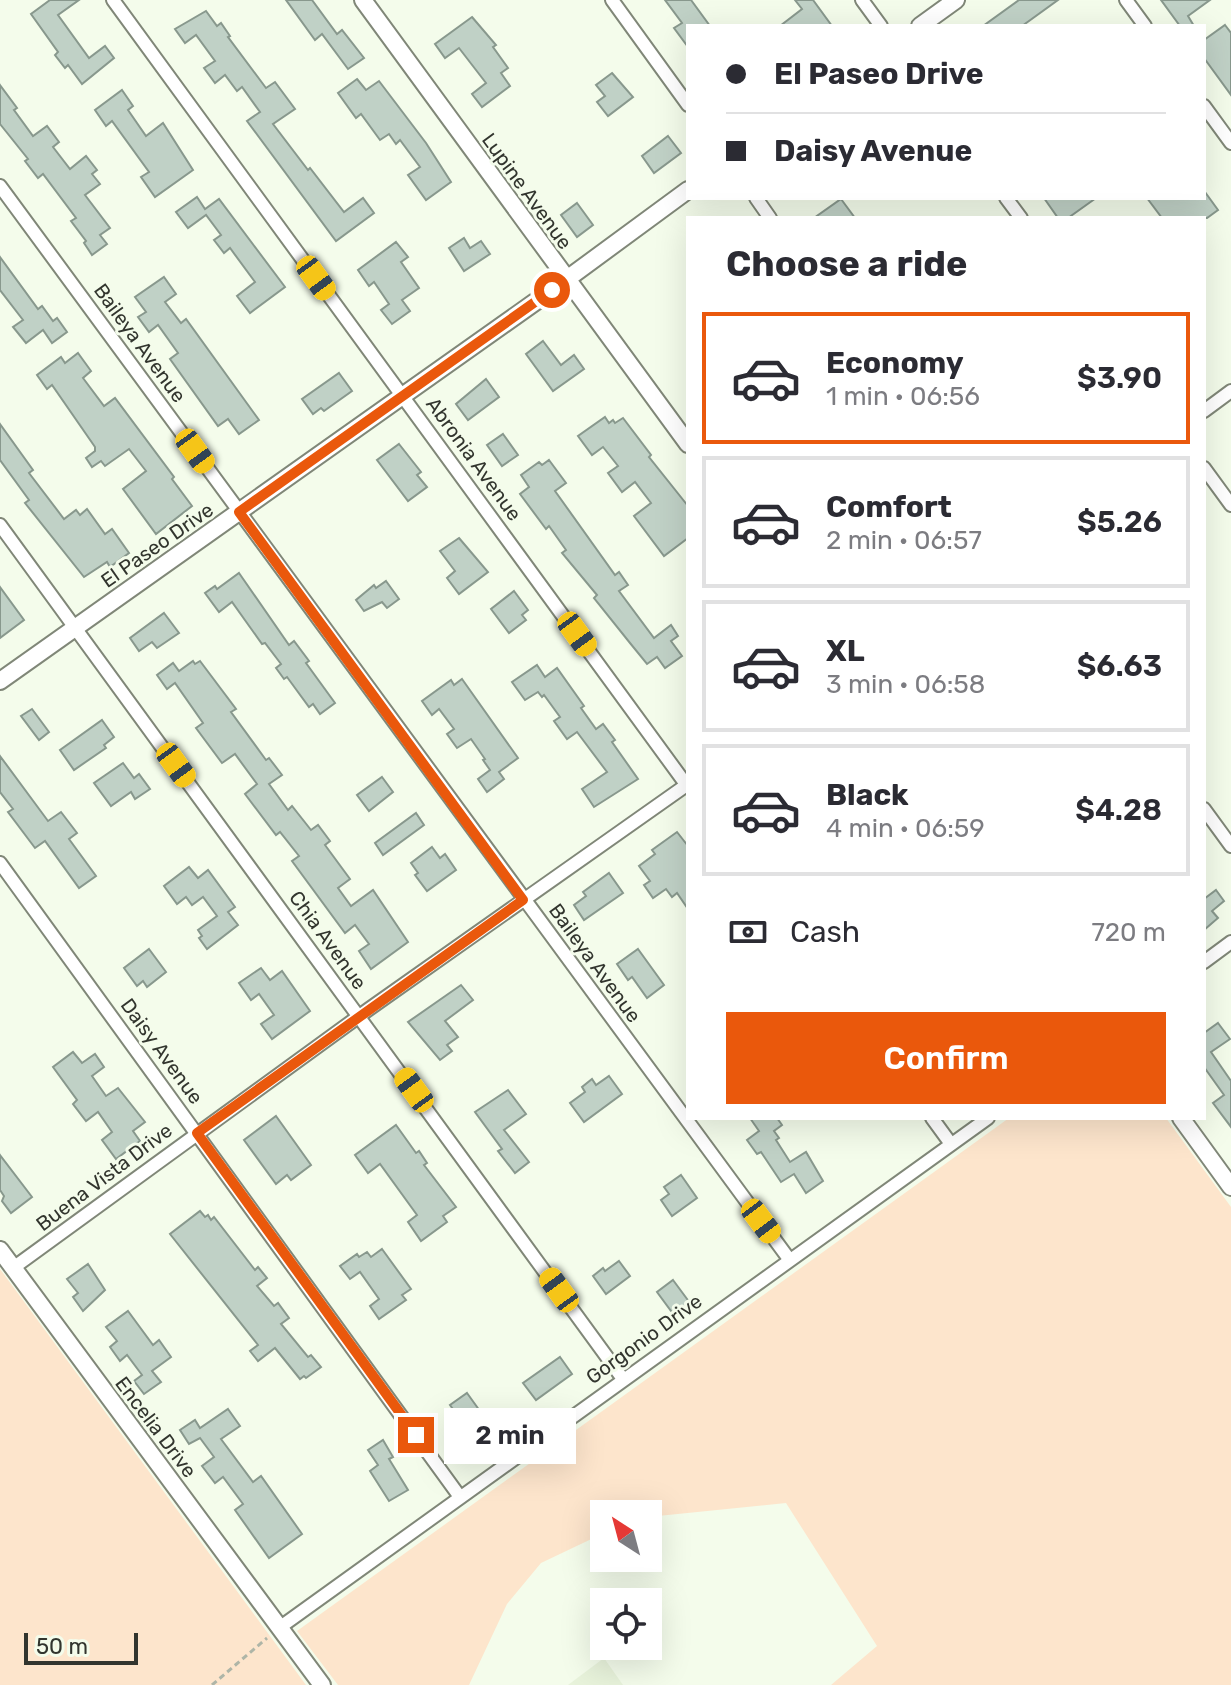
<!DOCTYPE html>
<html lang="en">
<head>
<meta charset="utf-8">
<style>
	body { margin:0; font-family:Rubik,sans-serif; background:#f2f2f3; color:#2b2b33; height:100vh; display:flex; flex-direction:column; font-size:30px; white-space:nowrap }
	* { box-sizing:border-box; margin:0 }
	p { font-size:26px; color:#7c7c81 }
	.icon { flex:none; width:44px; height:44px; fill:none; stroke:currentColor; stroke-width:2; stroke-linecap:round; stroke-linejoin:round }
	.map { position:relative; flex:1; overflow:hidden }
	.sheet { position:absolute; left:686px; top:216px; width:520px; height:904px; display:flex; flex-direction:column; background:#fff; border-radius:0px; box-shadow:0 8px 32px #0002 }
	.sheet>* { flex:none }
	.top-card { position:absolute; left:686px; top:24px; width:520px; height:176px; border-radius:0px; box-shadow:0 8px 32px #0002; display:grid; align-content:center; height:176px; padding:0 40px; background:#fff }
	.needle { width:52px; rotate:324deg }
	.controls { position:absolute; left:590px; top:1500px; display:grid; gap:16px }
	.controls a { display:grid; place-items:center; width:72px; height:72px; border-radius:0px; background:#fff; box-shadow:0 8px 32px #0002; font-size:40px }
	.scale { position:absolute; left:24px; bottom:20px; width:114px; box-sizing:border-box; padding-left:8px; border:4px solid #32352e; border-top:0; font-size:22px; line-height:28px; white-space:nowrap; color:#32352e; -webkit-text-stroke:6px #f4fceb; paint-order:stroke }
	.end { position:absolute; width:36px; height:36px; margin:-18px; border:10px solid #ea580c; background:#fff; box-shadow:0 0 0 4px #fff }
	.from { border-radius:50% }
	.bubble { position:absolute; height:56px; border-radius:0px; background:#fff; box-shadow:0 8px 32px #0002; font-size:26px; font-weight:600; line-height:56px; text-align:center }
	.car { position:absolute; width:24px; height:48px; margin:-24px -12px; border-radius:10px; box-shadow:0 0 6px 2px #0007; background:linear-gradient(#f5c518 24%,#345 0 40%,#f5c518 0 76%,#345 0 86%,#f5c518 0) }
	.top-card b { display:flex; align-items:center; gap:28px; height:76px; font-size:30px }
	.top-card b+b { border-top:2px solid #e1e1e2 }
	.top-card i { width:20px; height:20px; background:#2b2b33 }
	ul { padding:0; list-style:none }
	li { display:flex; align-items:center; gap:24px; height:132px; margin:0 16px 12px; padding:0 24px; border:4px solid #e1e1e2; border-radius:0px }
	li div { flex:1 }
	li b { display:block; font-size:30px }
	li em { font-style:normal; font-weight:600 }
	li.active { border-color:#ea580c }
	li>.icon { width:72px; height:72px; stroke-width:1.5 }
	h2 { padding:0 40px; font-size:36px; line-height:96px }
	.pay { display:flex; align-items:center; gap:20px; height:88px; padding:0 40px; font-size:30px }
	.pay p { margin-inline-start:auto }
	.primary-button { display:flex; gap:16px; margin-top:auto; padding:16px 40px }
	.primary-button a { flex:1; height:92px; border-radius:0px; background:#ea580c; color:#fff; font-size:32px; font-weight:600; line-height:92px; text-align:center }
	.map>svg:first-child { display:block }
	.built { fill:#e8f3db }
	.green { fill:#fde5cc }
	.building { fill:#c0d1c6; stroke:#88988d; stroke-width:2 }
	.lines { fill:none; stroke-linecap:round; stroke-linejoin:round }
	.minor-casing { stroke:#808778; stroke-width:16 }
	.tertiary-casing { stroke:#808778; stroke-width:20 }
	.path { stroke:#aeb5a7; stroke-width:3; stroke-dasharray:6 4; stroke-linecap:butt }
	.minor { stroke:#fff; stroke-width:12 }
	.tertiary { stroke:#fff; stroke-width:16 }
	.route { stroke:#ea580c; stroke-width:10 }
	.labels { text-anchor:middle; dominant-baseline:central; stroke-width:6; stroke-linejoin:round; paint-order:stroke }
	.street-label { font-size:20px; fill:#32352e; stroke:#f4fceb }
</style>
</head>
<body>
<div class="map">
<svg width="1231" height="1685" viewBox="0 0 1231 1685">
	<rect width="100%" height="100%" fill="#f4fceb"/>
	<path class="built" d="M604,1658l19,27h-55z"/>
	<g class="green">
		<path d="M1009,1118h157l65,89v478h-400l46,-39 -91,-143 -138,14v-3h-44v19l-63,30 -34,41 -38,81h-131l-41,-54z"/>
		<path d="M0,1269l306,416h-306z"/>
	</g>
	<g class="building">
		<path d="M50,0h29l-21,15 31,43 16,-12 9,12 -32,26 -14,-19 -3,3 -10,-13 3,-3 -27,-38z"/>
		<path d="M286,0h26l25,34 5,-4 22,28 -16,11 -26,-35 -7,6z"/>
		<path d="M665,0h26l19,26h-22v21l-14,-19 8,-5z"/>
		<path d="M795,0h18l19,26h-52l22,-17z"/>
		<path d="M1019,0h39l-36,26h-39z"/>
		<path d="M1161,0h49l-22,16 6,10h-14z"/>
		<path d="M206,11l11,15 4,-3 9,13 -2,1 38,51 9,-6 20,27 -22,15 35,46 2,-2 34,44 19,-14 11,15 -38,28 -89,-120 13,-9 -18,-25 -5,4 -12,-16 -10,8 -11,-15 11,-7 -19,-26 -11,8 -10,-14z"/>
		<path d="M472,17l24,28 -3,2 15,21 -7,5 9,13 -28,21 -10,-13 14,-11 -27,-35 -14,10 -10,-14z"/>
		<path d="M1225,25l6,8v62l-27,-37v-18z"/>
		<path d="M612,73l21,24 -25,19 -11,-14 8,-6 -9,-11z"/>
		<path d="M357,79l9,11 13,-9 47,62 25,39 -25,18 -18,-25 12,-8 -20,-27 -4,4 -7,-10 -9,6 -19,-26 -5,4 -18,-25z"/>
		<path d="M0,85l17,23 -3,2 19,26 14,-10 12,16 -6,5 17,22 16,-13 11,14 -5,4 8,10 -15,11 25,33 -10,7 7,9 -15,11 -8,-12 2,-2 -15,-20 5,-3 -33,-44 -5,4 -13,-17 3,-2 -28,-35z"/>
		<path d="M122,90l11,16 -5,4 18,26 17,-13 30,47 -38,27 -14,-20 8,-5 -37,-51 -6,5 -11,-16z"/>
		<path d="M668,136l13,17 -27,20 -12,-17z"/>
		<path d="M1205,192l13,18 -11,8h-45l-15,-20h57z"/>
		<path d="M197,197l8,12 14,-10 66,88 -35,26 -13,-17 18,-14 -25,-34 -6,5 -10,-13 7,-5 -15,-20 -18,13 -12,-16z"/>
		<path d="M1044,198h52l-28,20h-10z"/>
		<path d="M841,199l14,19h-41z"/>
		<path d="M577,203l16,22 -16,12 -16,-22z"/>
		<path d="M464,238l6,10 11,-7 9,13 -26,17 -15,-23z"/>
		<path d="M396,242l12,15 -7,5 18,26 -17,12 8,11 -18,13 -11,-14 8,-6 -15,-22 -5,4 -11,-16z"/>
		<path d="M0,257l38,52 4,-3 11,15 4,-3 10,14 -15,11 -9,-13 -17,13 -13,-16 10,-7 -23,-30z"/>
		<path d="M164,277l12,17 -11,8 16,21 5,-4 73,101 -20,14 -11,-15 -10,7 -48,-67 8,-6 -20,-28 -9,7 -11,-15 8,-5 -11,-15z"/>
		<path d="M543,341l18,24 13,-10 10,14 -31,22 -27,-37z"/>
		<path d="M78,353l13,18 -8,7 21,28 11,-8 59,79 -2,2 20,27 -36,28 -33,-45 23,-18 -17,-22 -24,17 -4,-5 -9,6 -6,-9 9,-7v-4l-43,-62 -5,4 -10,-14 24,-18 4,6z"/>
		<path d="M339,373l13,18 -28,20 -3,-3 -8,6 -11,-15z"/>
		<path d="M486,379l13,18 -31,23 -12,-16z"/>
		<path d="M605,417l4,6 4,-3 2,3 8,-5 28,37 -2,2 39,49v32l-24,18 -30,-40 17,-13 -16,-21 -13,10 -14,-19 10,-7 -15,-19 -11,8 -14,-19z"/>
		<path d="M0,424l33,46 -4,3 35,46 12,-9 4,5 7,-6 18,25 7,-5 17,24 -19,14 -3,-5 -23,15 -59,-74 4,-3 -29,-40z"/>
		<path d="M503,434l15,21 -16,11 -15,-21z"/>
		<path d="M399,444l22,28 -4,3 10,12 -19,14 -31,-41z"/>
		<path d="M549,460l17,23 -11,8 60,84 4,-3 9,13 -9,6 35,47 17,-13 7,11 -7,5 11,15 -17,12 -8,-11 -10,7 -17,-21 -36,-45 3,-3 -35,-42 4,-3 -17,-24 -3,3 -26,-35 9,-7 -8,-12 18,-13 3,3z"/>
		<path d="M459,538l29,34 -29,22 -12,-16 8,-7 -15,-20z"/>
		<path d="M239,573l50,72 5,-4 15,20 -3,2 29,40 -15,11 -7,-10 -4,3 -22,-30 -3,2 -8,-11 5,-4 -16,-21 -3,1 -30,-42 -13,10 -14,-19 10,-7 2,3z"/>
		<path d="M386,581l13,18 -12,9 -5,-6 -18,9 -8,-11 18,-15 2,3z"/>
		<path d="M0,587l24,33 -24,18z"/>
		<path d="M514,591l14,19 -6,5 4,5 -17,13 -18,-24z"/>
		<path d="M164,613l15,20 -22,15 -5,-6 -13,9 -9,-13z"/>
		<path d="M193,661l2,3 5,-3 36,48 -5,3 35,48 3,-2 13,17 -13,9 19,26 4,-4 19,24 7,-5 12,16 -5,4 25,34 -12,9 13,18 22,-16 35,52 -37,27 -12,-18 10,-7 -14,-19 -10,8 -53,-72 7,-5 -19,-24 -4,3 -31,-41 12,-10 -22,-30 -13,9 -26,-35 7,-5 -28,-40 -8,6 -10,-14 16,-12 6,8z"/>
		<path d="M537,665l8,12 12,-9 27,38 -3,2 15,21 7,-5 12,16 -3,2 26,37 -44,28 -12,-18 25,-17 -30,-40 -10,7 -13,-18 6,-4 -16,-22 -2,2 -4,-5 -13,8 -13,-18z"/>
		<path d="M462,679l56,79 -19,14 5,7 -17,13 -9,-13 12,-9 -7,-10 2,-1 -14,-20 -14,9 -10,-14 7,-5 -15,-20 -7,6 -10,-14 29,-21 3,5z"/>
		<path d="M32,709l17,23 -10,8 -18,-24z"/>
		<path d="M102,720l12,17 -10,8 2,3 -32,22 -14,-20z"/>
		<path d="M0,756l48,65 13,-9 16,21 -8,6 27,37 -17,12 -34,-47 -10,7 -27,-36 5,-3 -13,-17z"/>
		<path d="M123,763l11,15 5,-4 11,15 -15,10 -4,-7 -20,14 -17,-23z"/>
		<path d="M382,777l11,15 -24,19 -12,-16z"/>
		<path d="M416,813l8,12 -41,30 -8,-12z"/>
		<path d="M677,832l11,14v63l-11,-16 -5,4 -6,-8 -13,9 -9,-13 6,-4 -11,-15 16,-12 -3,-4z"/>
		<path d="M432,847l8,11 5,-4 11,16 -29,21 -12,-16 3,-2 -7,-10z"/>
		<path d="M189,867l9,11 10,-8 27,37 -7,5 10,13 -31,24 -8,-11 3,-2 -4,-6 19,-14 -14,-19 -11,8 -6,-8 -9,7 -13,-18z"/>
		<path d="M609,873l14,20 -39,27 -10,-15 12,-9 -3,-4z"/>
		<path d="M1216,890l8,11 -12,10 6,7 -14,12v-31z"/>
		<path d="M149,949l17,23 -19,15 -4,-6 -6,5 -13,-18z"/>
		<path d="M638,949l26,36 -17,13 -15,-21 -4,3 -11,-16z"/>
		<path d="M261,968l9,12 12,-9 28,40 -38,28 -11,-15 13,-9 -15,-21 -8,6 -12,-17z"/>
		<path d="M461,985l12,15 -28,21 13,16 -11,8 5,6 -12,9 -32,-38z"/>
		<path d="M1218,1023l12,16 -19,13 20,29v46l-18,-24 11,-8 -20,-28v-34z"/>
		<path d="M73,1052l9,11 13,-9 9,13 -12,9 14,20 12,-8 27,34 -12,9 7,10 -24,18 -14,-19 10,-8 -14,-20 -12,9 -13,-17 4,-4 -24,-33z"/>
		<path d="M609,1076l13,18 -38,28 -14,-19 15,-11 -3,-5 10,-8 4,6z"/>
		<path d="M508,1090l18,24 -22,16 25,32 -14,11 -17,-22 4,-2 -27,-37z"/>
		<path d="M276,1116l35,49 -20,15 -4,-5 -11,9 -32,-44z"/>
		<path d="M750,1118h27l5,7 -8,6 5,7 -3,2 14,22 16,-10 17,29 -17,12 -12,-19 -13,8 -20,-30 -4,2 -10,-14 12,-9z"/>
		<path d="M396,1125l20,28 3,-2 8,12 -3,2 32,42 -13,9 4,6 -26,19 -13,-19 9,-7 -37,-51 -12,9 -13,-18z"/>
		<path d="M0,1155l32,42 -21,16 -9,-12 2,-5 -4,-6z"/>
		<path d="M681,1175l16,23 -25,18 -11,-16 8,-6 -5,-7z"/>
		<path d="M200,1211l5,6 3,-2 3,5 3,-3 41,53 3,-3 9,11 -10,8 17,20 4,-3 11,15 -8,6 27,33 3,-2 10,12 -15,11 -2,-2 -4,3 -25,-31 -17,13 -8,-10 8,-6 -88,-111z"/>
		<path d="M382,1249l29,40 -9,6 4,5 -27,19 -9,-13 9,-7 -19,-27 -10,7 -10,-13 17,-12 2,3 8,-5 4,5z"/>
		<path d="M619,1261l11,15 -24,18 -13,-18 10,-8 2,3z"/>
		<path d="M88,1264l17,26 -22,21 -10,-14 5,-4 -11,-14z"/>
		<path d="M673,1280l17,23 -16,12 -17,-23z"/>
		<path d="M128,1311l25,34 6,-5 12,17 -19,14 9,11 -17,12 -10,-13 8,-6 -15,-20 -7,6 -10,-14 7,-6 -11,-14z"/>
		<path d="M560,1357l12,17 -36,26 -13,-17z"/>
		<path d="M467,1393l28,39 -17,12 -28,-39z"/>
		<path d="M228,1409l12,17 -19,13 32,43 8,-6 41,58 -33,24 -34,-48 8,-6 -20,-27 -8,6 -13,-17 12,-9 -14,-19 -11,6 -9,-14 15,-10 5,8z"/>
		<path d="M383,1440l10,17 -4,2 19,31 -19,11 -19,-30 8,-6 -10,-15z"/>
	</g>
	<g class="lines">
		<g class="minor-casing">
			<g id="minor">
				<path d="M113,0l575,787"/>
				<path d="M612,0l76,105"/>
				<path d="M862,0l19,26"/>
				<path d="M1126,0l19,26"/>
				<path d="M1204,106l27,37"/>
				<path d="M0,186l789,1073"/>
				<path d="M756,198l14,20"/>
				<path d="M1006,198l15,20"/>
				<path d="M1204,411l27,-20"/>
				<path d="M1204,468l27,37"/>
				<path d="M0,525l623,854"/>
				<path d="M1204,809l27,37"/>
				<path d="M0,863l460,634"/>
				<path d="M1204,962l27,-20"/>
				<path d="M932,1118l19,26"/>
				<path d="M13,1268l356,-259 319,-225"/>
				<path d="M279,1628l709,-510"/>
			</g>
		</g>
		<g class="tertiary-casing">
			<g id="tertiary">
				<path d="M363,0l325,444"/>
				<path d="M920,26l36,-26"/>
				<path d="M0,681l552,-391 136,-100"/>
				<path d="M1181,1118l50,69"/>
				<path d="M0,1250l322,435"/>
			</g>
		</g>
		<path class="path" d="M212,1685l55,-47"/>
		<use href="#minor" class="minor"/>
		<use href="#tertiary" class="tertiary"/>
	</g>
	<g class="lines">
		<path class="route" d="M416,1435l-219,-302 326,-233 -284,-388 313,-222"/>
	</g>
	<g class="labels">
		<g class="street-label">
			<text transform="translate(527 191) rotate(54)">Lupine Avenue</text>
			<text transform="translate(140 343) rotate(54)">Baileya Avenue</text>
			<text transform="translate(474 459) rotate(54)">Abronia Avenue</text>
			<text transform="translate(157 545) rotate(-35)">El Paseo Drive</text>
			<text transform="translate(328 940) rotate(54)">Chia Avenue</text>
			<text transform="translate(595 963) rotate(54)">Baileya Avenue</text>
			<text transform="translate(162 1051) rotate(54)">Daisy Avenue</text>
			<text transform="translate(104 1177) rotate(-37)">Buena Vista Drive</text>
			<text transform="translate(644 1339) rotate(-36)">Gorgonio Drive</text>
			<text transform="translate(156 1427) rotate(53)">Encelia Drive</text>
		</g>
	</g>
</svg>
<div class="controls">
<a><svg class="needle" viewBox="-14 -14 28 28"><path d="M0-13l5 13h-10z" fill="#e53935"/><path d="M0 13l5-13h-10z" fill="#7c7c81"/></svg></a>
<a><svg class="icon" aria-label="locate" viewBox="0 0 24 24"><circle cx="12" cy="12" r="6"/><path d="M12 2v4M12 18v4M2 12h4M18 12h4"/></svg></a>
</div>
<div class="scale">50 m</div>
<i class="end from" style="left:552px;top:290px"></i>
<i class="end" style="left:416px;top:1435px"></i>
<div class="bubble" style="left:444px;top:1408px;width:132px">2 min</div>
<i class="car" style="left:316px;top:278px;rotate:144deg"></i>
<i class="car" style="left:195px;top:451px;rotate:144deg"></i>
<i class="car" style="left:577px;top:634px;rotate:144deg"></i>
<i class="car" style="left:176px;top:765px;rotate:144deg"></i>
<i class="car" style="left:414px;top:1090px;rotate:324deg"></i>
<i class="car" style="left:761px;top:1221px;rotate:143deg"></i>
<i class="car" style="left:559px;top:1290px;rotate:324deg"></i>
<div class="top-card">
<b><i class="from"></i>El Paseo Drive</b>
<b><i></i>Daisy Avenue</b>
</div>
<section class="sheet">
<h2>Choose a ride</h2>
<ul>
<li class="active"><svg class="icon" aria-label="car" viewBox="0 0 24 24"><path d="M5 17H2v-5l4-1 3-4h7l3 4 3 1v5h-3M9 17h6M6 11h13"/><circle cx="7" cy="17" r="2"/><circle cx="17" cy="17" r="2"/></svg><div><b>Economy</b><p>1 min · 06:56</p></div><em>$3.90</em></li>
<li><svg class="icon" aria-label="car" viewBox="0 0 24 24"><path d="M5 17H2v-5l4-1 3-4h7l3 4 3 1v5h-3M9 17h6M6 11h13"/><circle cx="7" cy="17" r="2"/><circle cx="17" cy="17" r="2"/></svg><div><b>Comfort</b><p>2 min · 06:57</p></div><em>$5.26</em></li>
<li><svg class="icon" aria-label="car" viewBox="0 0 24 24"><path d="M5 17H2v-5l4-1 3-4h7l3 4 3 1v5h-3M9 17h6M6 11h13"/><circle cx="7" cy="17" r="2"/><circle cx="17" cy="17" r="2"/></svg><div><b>XL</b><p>3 min · 06:58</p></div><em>$6.63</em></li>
<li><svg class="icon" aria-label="car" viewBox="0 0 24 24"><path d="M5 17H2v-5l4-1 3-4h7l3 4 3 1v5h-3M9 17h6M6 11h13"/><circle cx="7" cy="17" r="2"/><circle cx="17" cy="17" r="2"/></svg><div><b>Black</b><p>4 min · 06:59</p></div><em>$4.28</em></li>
</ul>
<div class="pay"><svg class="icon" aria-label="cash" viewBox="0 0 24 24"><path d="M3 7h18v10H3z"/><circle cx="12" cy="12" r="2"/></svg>Cash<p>720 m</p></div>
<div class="primary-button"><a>Confirm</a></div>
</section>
</div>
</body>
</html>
